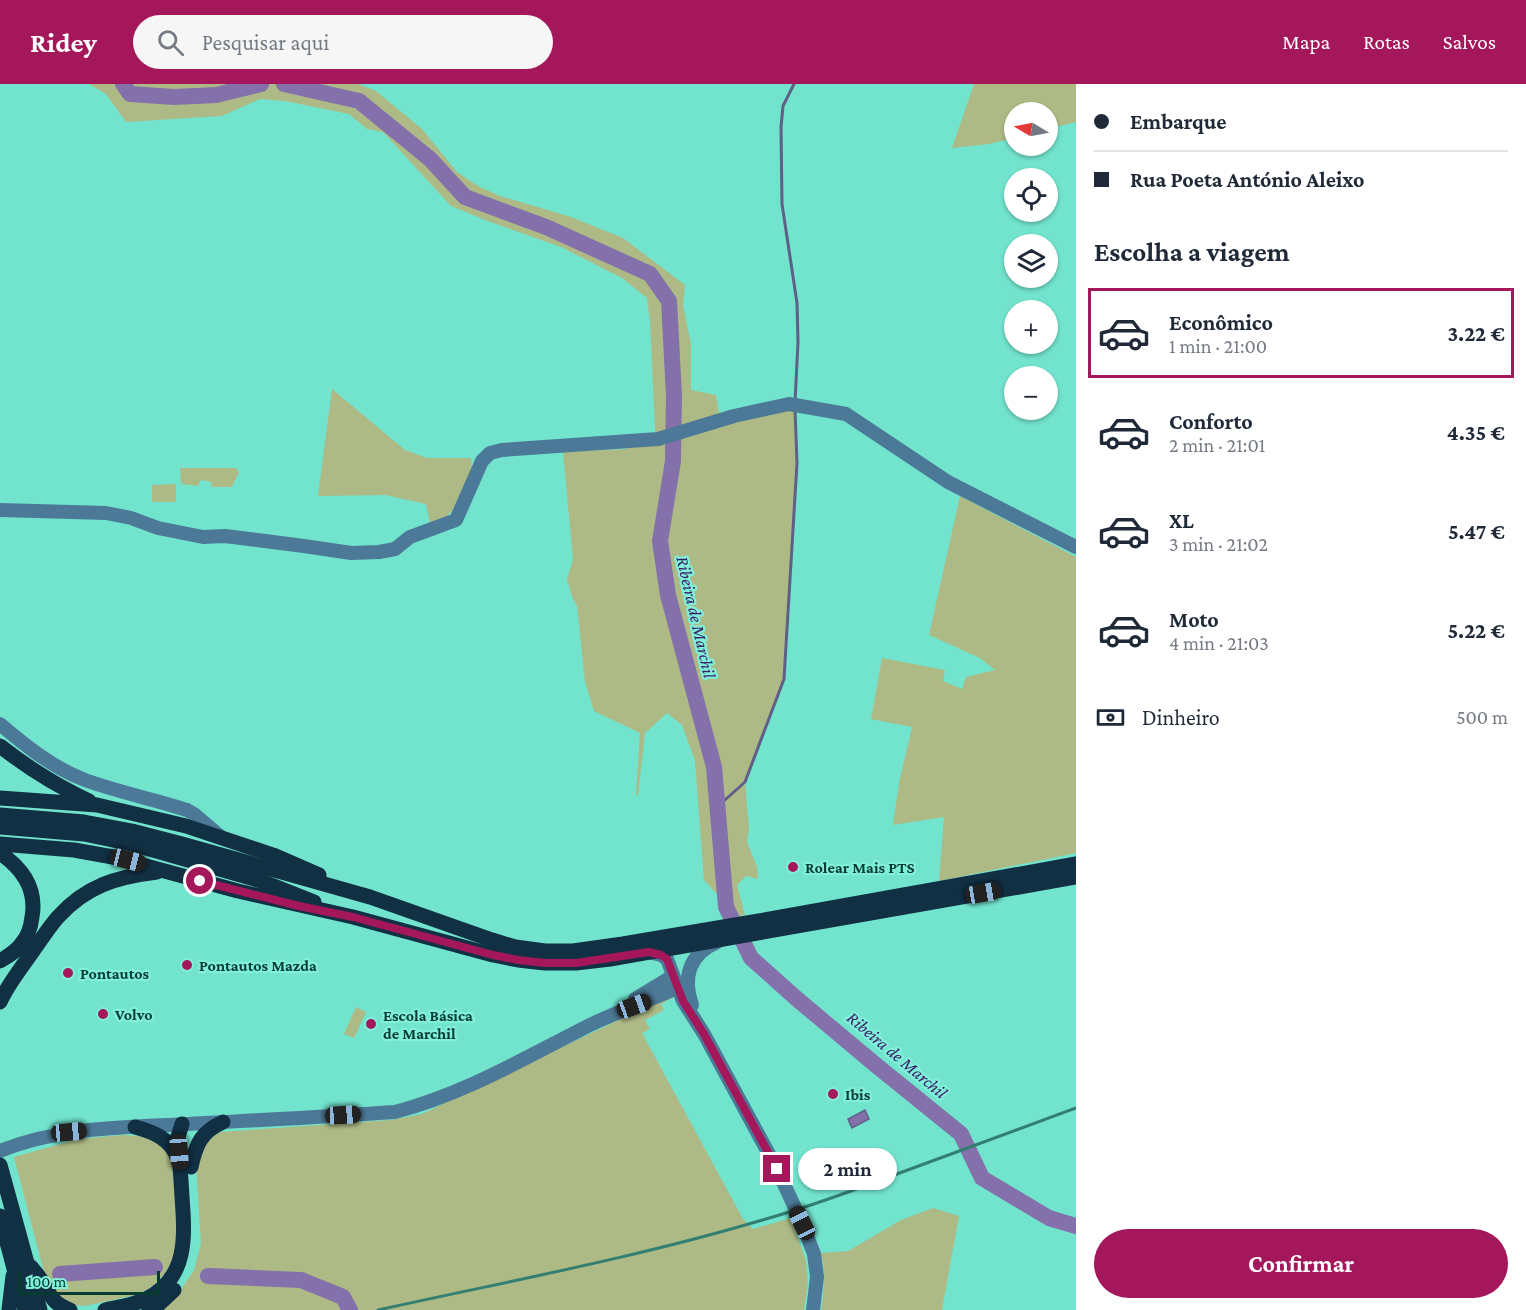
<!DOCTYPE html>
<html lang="pt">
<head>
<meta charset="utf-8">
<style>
	body { margin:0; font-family:"Crimson Pro",serif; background:#f6f6f7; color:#1f2937; height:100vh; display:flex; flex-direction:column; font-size:22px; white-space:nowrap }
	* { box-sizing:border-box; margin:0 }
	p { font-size:20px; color:#747a83 }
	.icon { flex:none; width:33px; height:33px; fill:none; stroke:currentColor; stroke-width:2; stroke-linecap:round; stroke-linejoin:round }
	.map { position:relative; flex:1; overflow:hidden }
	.details { display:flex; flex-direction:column; background:#fff; width:450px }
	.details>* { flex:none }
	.top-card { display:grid; align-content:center; height:132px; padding:0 18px; background:#fff }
	.needle { width:39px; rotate:280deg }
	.tools { position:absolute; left:1004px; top:18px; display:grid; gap:12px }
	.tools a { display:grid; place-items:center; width:54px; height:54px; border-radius:50%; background:#fff; box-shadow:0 2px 4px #0004; font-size:30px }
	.scale { position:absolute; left:18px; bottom:15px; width:142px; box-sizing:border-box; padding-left:6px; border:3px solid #063b32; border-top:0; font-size:16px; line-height:21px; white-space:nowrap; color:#063b32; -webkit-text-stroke:4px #80f0da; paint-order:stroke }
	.end { position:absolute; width:27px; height:27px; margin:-14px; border:8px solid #a5175b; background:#fff; box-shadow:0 0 0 3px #fff }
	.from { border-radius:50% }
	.bubble { position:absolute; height:42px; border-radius:21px; background:#fff; box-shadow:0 2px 4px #0004; font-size:20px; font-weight:700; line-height:42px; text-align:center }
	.car { position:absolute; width:18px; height:36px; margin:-18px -9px; border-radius:8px; box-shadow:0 0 4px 2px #0007; background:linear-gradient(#222 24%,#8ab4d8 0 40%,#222 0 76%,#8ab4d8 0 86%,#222 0) }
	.top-card b { display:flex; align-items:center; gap:21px; height:57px; font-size:22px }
	.top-card b+b { border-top:2px solid #e0e1e3 }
	.top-card i { width:15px; height:15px; background:#1f2937 }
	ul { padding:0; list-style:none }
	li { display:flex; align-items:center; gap:18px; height:90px; margin:0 12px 9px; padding:0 6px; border:3px solid transparent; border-radius:0px }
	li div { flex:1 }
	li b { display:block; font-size:22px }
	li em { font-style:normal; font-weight:700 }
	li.current { border-color:#a5175b }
	li>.icon { width:54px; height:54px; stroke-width:1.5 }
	h2 { padding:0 18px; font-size:27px; line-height:72px }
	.pay { display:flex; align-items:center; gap:15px; height:66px; padding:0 18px; font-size:22px }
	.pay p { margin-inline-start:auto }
	.primary-button { display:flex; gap:12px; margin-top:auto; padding:12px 18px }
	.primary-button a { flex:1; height:69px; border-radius:36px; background:#a5175b; color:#fff; font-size:24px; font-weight:700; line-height:69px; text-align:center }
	header { display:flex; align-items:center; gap:36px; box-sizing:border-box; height:84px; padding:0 30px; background:#a5175b; color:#fff }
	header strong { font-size:28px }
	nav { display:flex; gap:33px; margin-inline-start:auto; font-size:21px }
	.search { width:420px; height:54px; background:#f6f6f7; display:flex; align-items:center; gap:15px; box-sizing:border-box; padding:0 21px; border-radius:33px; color:#747a83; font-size:22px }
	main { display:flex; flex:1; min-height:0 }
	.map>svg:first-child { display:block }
	.green { fill:#aeba85 }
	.water { fill:#8470ab; stroke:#5e6087; stroke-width:1.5 }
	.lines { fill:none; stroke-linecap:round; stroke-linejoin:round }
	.stream { stroke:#5e6087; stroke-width:3 }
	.river { stroke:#8470ab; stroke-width:16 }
	.minor { stroke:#4c7997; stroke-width:14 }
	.major { stroke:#113044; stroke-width:15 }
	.rail { stroke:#327f71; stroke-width:3 }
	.route { stroke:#a5175b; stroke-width:8 }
	.poi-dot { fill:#a5175b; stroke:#80f0da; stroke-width:2 }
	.labels { text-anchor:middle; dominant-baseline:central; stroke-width:4.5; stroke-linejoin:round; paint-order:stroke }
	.poi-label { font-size:16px; font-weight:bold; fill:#063b32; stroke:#80f0da; text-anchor:start }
	.water-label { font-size:18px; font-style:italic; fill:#3b1c65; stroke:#80f0da }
</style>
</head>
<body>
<header>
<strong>Ridey</strong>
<div class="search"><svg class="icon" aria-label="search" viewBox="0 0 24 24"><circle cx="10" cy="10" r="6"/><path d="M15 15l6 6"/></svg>Pesquisar aqui</div>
<nav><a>Mapa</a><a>Rotas</a><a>Salvos</a></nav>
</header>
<main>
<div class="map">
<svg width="1076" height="1226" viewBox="0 0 1076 1226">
	<rect width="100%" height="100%" fill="#72e3cd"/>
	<g class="green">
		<path d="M89,0h269l18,7 46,38 35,43 21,14 22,10 71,21 52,21 62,47 -2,20 8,39v46l25,5 4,25 75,-15 2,58 -13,216 -39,103 4,46 -2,14 10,25 1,12 -12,-3 -9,9 8,30 -22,3 -5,-23 -14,-15 -9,-119 -13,-36 -15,-12 -22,20 -7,62h-2l4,-62 -46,-22 -9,-29 -8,-76 -5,-9 -5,-18 6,-20 -10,-107 63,-3v-8l31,-2 -2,-10 -5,-108 -3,-23 -25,-20 -61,-31 -76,-27 -34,-14 -68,-74 -16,-3 -18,-15 -64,-13 -25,-2 -38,17 -96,6 -20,-28z"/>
		<path d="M974,0h102v38l-29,7v-17h-33v26l-25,6 -37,4z"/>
		<path d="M332,305l73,61 22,8h44l1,12 -18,39 -8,8 -16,6 -4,-19 -41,-9 -67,1z"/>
		<path d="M180,384h56l3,4 -7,15h-21v-5l-10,-2 -3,6 -17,-2z"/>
		<path d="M176,400v18h-24v-17z"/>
		<path d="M960,412l116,61v296l-137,28 5,-64 -51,8 6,-42 13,-56 -41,-8 11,-61 63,12 -2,11 19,8 4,-12 29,-7 -15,-12 -51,-23z"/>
		<path d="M669,912l5,1 -13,7 3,6 -19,10 5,9 -8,4 101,186 10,10 38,-11 15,43 2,22 -4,27h-648l24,-19 14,-21 7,-27 -5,-79 11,-24 13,-8 171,-12 31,-6z"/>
		<path d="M356,923l10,5 -12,26 -10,-4z"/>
		<path d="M123,1051l15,1 14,4 12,8 8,12 6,80 -3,16 -9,16 -12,13 -14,9 -55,12 -11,-1 -11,-4 -16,-17 -33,-127 64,-18z"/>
		<path d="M933,1124l26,8 -17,94h-121c3,-20 6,-37 -1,-57l28,-2 53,-31z"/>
	</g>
	<path class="water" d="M865,1026l4,9 -17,9 -4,-9z"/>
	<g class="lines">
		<g class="stream">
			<path d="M794,0l-11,22 -2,21 1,77 15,99 1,39 -3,60"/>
			<path d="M717,723l28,-25 39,-103 13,-216 -2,-54"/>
		</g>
		<g class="river">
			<path d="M123,0l7,10 44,3 42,-2 45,-11"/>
			<path d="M284,0l75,17 71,58 35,38 81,30 104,47 19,27 5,94 -1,66 -13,80 8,54 46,172 12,140 25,51 46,41 80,67 84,68 21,44 67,40 27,8"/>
			<path d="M60,1190l95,-7"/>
			<path d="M208,1192l93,4 42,17 7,13"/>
		</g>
		<g class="minor">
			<path d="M0,426l106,3 25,5 27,10 45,9 22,-1 79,10 47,7 28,-1 16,-3 15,-12 46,-17 26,-59 8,-8 12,-3 156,-11 76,-23 55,-12 57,10 102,68 128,65"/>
			<path d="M0,640c26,22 53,44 85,56 33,12 68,19 102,30l7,4 26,22"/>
			<path d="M649,868l12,3 6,4 16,42 21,33 73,135 25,54 12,31 3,23 -4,33"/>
			<path d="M635,915l38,-23"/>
			<path d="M692,921c-10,-29 -2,-51 25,-63"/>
			<path d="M0,1067c59,-24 126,-24 189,-27 69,-4 137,-7 206,-12 70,-18 133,-56 197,-88 28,-13 57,-24 85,-36"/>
		</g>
		<g class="major">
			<path d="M0,662c28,22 57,40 89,55"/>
			<path d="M0,714l97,7 89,21 87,29 46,20"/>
			<path d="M0,731l84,7 48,9 50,13 188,53 122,43 23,7 30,4h28l50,-7 130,-22 323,-58"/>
			<path d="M0,743l84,7 48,10 129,37 53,21"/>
			<path d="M0,760l74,6 39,7 125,34 115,26 140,38 25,5 27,3h31l34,-4 466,-82"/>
			<path d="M0,769c22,15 37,36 32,64 -1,9 -4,19 -10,26 -5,8 -14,13 -22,18"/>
			<path d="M0,918c8,-18 22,-35 33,-51 8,-11 16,-24 25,-34 28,-31 58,-40 99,-45"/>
			<path d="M135,1043c19,5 36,12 43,32"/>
			<path d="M0,1081l40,145"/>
			<path d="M191,1083c5,-23 10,-35 32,-45"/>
			<path d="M0,1132l25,94"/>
			<path d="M31,1183c4,5 9,10 12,16 9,14 9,20 27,27"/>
			<path d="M9,1226l4,-34"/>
			<path d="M105,1226c14,-3 29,-5 41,-11 42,-21 39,-62 36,-102 -1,-20 -3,-40 -4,-60l4,-13"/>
			<path d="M149,1226l9,-5 16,-15"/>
		</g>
		<path class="rail" d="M378,1226c127,-28 256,-52 381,-89 50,-14 98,-32 146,-50 57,-21 114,-42 171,-63"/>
	</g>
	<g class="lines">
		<path class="route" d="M200,797l99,25 54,11 140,38 25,5 27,3h31l73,-11 12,3 6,4 16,42 21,33 73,135"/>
	</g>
	<g class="poi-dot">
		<circle cx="793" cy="783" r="6"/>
		<circle cx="187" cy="881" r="6"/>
		<circle cx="68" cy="889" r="6"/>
		<circle cx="103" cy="930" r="6"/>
		<circle cx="371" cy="940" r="6"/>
		<circle cx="833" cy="1010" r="6"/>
	</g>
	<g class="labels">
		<g class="poi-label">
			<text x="805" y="783">Rolear Mais PTS</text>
			<text x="199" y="881">Pontautos Mazda</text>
			<text x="80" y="889">Pontautos</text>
			<text x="115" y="930">Volvo</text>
			<text x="383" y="931">Escola Básica<tspan x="383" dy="18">de Marchil</tspan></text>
			<text x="845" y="1010">Ibis</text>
		</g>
		<g class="water-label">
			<text transform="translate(696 533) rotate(77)">Ribeira de Marchil</text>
			<text transform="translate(897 971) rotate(40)">Ribeira de Marchil</text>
		</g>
	</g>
</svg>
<div class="tools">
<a><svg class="needle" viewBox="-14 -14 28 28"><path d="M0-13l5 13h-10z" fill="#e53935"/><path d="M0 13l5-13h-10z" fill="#747a83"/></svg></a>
<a><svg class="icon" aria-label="locate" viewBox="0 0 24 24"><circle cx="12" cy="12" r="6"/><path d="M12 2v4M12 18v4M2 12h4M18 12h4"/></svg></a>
<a><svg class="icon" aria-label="layers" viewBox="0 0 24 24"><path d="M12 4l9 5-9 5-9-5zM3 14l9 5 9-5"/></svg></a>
<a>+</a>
<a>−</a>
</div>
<div class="scale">100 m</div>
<i class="end from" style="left:200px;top:797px"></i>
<i class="end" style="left:777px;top:1085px"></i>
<div class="bubble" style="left:798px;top:1064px;width:99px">2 min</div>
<i class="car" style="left:128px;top:776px;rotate:104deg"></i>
<i class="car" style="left:983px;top:809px;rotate:80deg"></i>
<i class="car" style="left:634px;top:922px;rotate:70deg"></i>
<i class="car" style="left:343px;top:1031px;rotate:87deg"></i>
<i class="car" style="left:69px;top:1048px;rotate:85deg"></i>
<i class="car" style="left:179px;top:1068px;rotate:176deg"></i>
<i class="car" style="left:802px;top:1139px;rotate:334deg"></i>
</div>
<section class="details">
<div class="top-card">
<b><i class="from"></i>Embarque</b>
<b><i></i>Rua Poeta António Aleixo</b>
</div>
<h2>Escolha a viagem</h2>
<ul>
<li class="current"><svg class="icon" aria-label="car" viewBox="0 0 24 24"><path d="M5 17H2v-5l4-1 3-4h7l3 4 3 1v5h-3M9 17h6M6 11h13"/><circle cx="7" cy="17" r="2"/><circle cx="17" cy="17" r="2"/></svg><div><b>Econômico</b><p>1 min · 21:00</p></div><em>3.22 €</em></li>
<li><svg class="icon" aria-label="car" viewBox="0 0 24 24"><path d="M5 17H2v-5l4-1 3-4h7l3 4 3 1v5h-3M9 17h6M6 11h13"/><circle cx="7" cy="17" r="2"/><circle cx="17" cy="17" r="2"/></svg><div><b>Conforto</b><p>2 min · 21:01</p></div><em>4.35 €</em></li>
<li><svg class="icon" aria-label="car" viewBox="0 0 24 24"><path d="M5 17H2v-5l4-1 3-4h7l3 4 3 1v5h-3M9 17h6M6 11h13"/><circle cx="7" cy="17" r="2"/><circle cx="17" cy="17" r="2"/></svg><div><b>XL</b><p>3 min · 21:02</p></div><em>5.47 €</em></li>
<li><svg class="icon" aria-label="car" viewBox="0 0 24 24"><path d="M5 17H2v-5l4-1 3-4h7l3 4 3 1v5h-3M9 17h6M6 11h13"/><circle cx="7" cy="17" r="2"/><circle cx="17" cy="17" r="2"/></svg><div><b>Moto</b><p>4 min · 21:03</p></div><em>5.22 €</em></li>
</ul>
<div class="pay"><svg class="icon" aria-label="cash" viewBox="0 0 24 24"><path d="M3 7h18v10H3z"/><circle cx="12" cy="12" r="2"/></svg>Dinheiro<p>500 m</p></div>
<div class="primary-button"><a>Confirmar</a></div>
</section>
</main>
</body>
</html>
